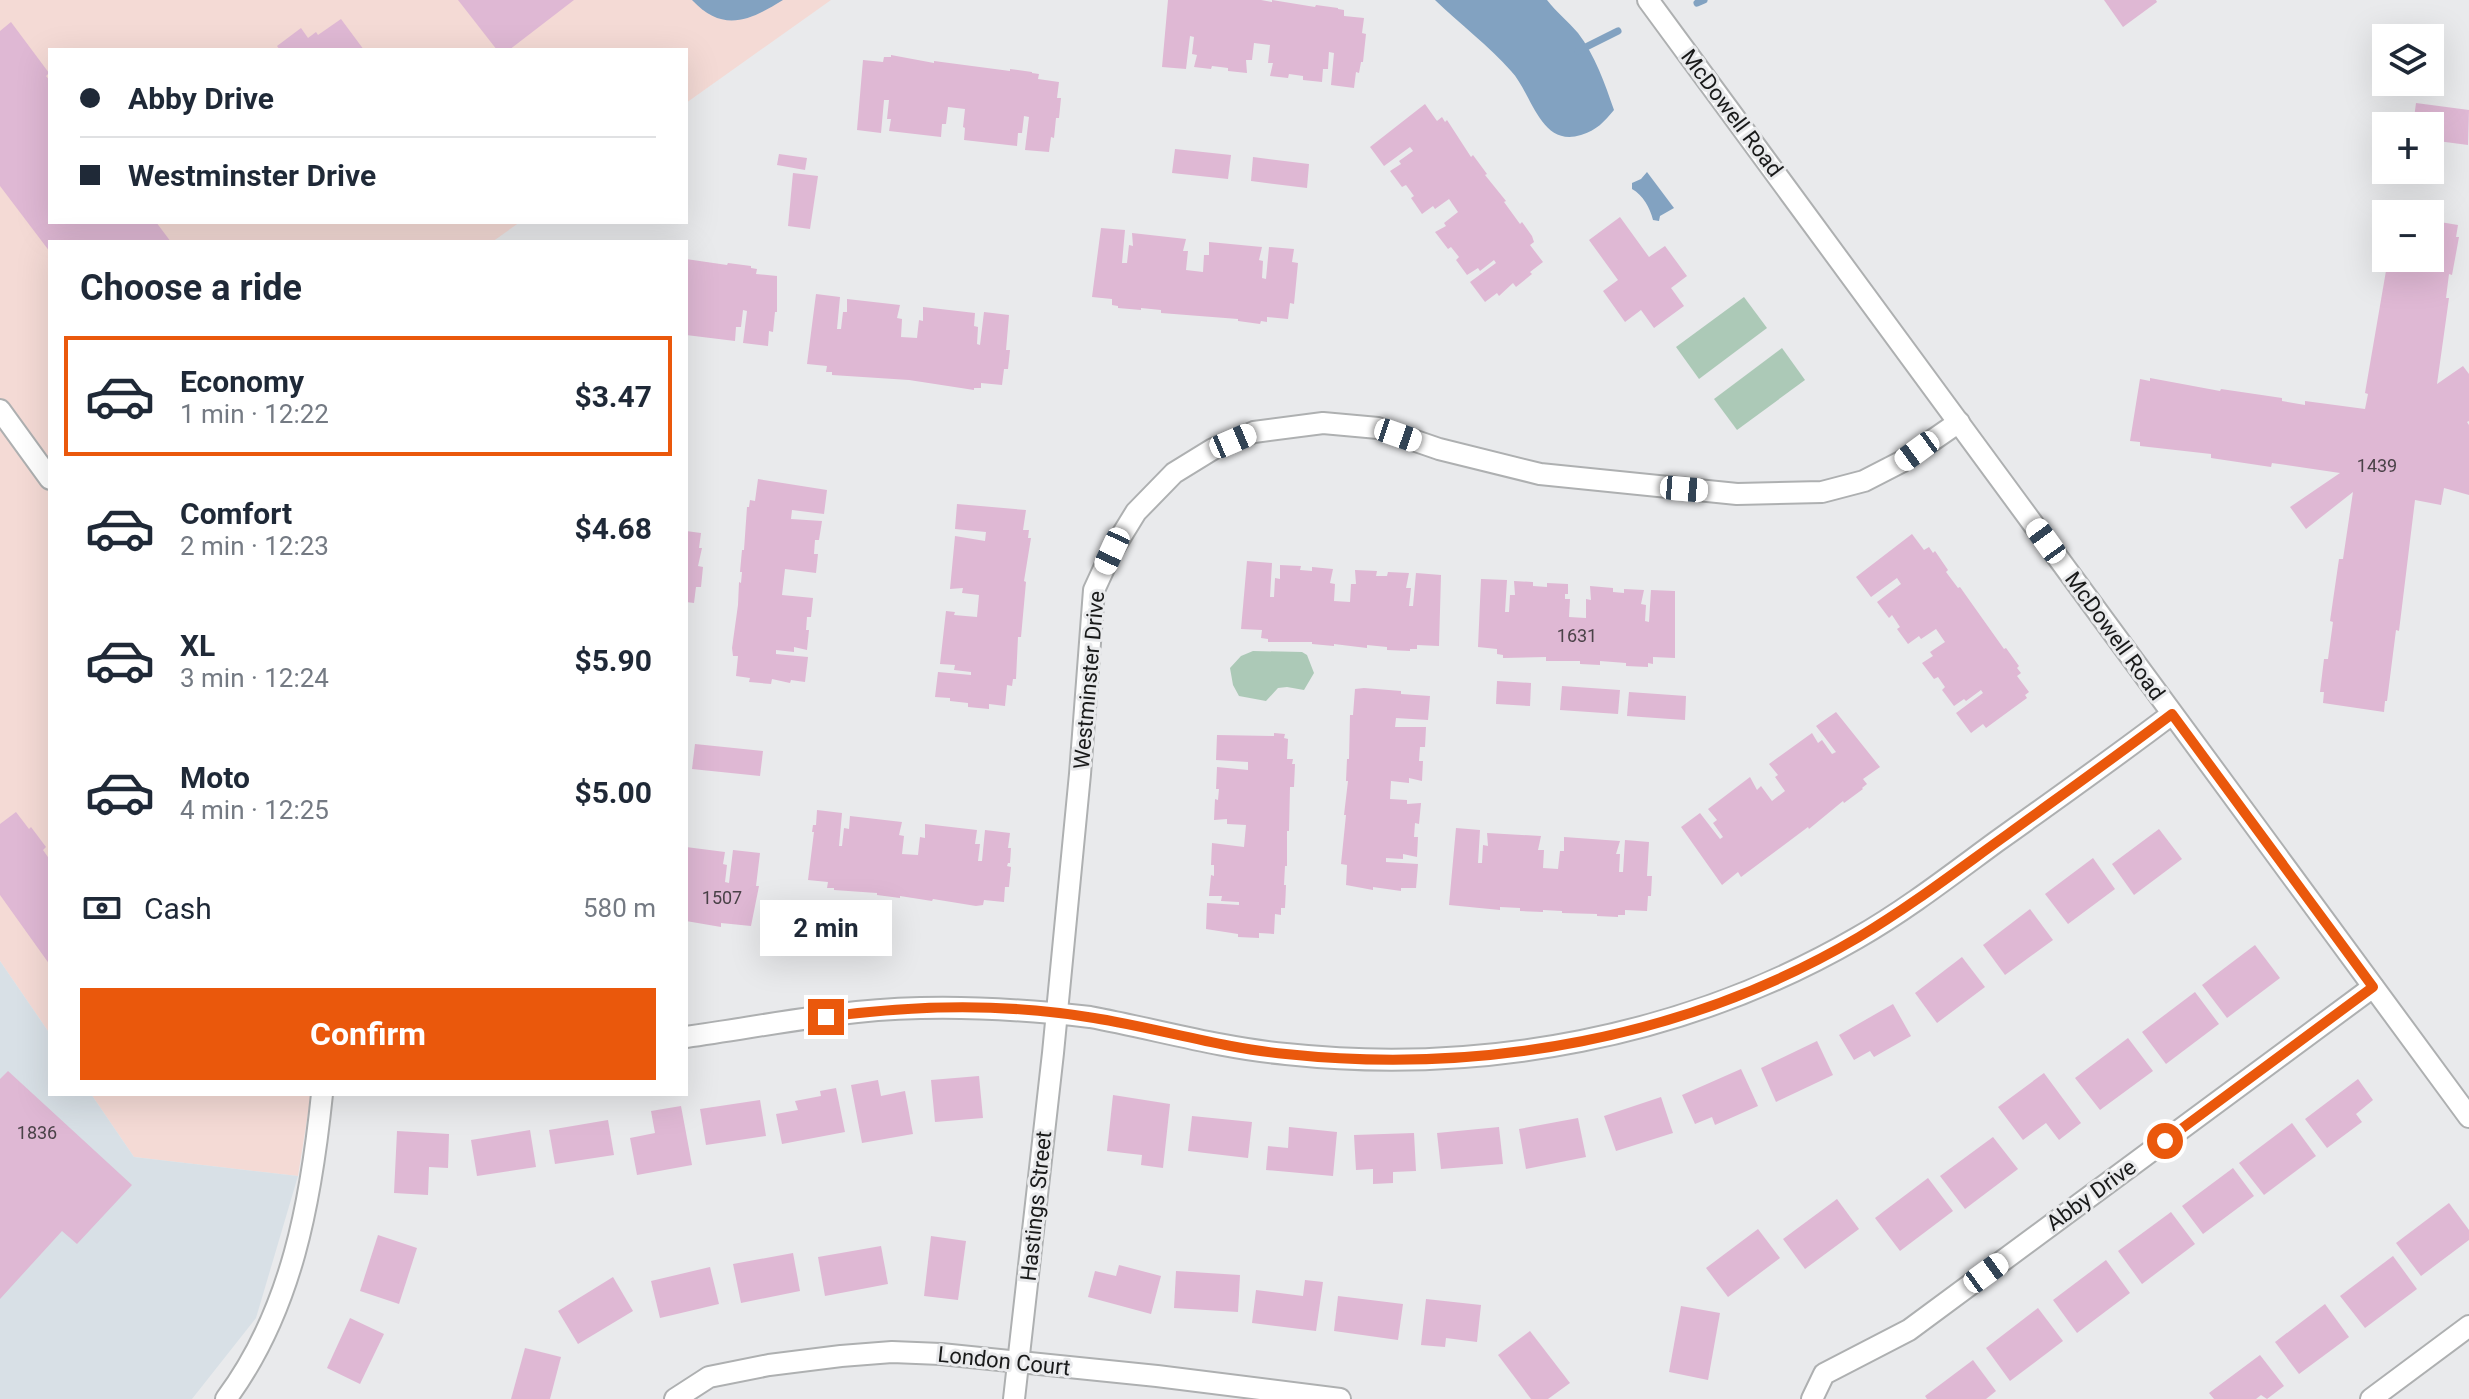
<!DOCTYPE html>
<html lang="en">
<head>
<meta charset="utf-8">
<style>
	body { margin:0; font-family:Roboto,sans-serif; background:#f6f6f7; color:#1f2937; height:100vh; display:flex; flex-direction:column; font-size:30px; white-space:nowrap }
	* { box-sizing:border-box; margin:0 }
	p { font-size:26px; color:#747a83 }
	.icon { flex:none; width:44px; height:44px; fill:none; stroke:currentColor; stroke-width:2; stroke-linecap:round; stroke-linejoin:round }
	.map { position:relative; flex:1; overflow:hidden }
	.sheet { position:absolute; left:48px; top:240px; width:640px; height:856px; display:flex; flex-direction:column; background:#fff; border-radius:0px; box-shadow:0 8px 32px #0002 }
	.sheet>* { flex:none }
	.banner { position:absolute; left:48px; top:48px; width:640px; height:176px; border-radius:0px; box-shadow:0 8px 32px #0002; display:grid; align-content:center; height:176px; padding:0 32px; background:#fff }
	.fabs { position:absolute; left:2372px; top:24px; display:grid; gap:16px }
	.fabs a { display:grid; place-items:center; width:72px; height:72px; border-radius:0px; background:#fff; box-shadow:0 8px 32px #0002; font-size:40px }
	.end { position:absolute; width:36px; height:36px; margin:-18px; border:10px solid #ea580c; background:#fff; box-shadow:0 0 0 4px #fff }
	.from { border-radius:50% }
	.bubble { position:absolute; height:56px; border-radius:0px; background:#fff; box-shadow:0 8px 32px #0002; font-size:26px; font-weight:700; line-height:56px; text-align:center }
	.car { position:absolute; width:24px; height:48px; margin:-24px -12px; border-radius:10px; box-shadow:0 0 6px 2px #0007; background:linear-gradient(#fff 24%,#345 0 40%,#fff 0 76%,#345 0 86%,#fff 0) }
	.banner b { display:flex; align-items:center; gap:28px; height:76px; font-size:30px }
	.banner b+b { border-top:2px solid #e0e1e3 }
	.banner i { width:20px; height:20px; background:#1f2937 }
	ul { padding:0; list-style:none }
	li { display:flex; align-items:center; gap:24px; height:120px; margin:0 16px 12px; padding:0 16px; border:4px solid transparent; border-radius:0px }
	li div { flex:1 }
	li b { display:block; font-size:30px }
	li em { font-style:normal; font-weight:700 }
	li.selected { border-color:#ea580c }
	li>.icon { width:72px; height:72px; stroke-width:1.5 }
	h2 { padding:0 32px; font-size:36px; line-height:96px }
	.pay { display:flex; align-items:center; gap:20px; height:88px; padding:0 32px; font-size:30px }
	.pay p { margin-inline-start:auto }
	.primary-button { display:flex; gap:16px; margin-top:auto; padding:16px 32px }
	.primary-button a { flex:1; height:92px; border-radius:0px; background:#ea580c; color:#fff; font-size:32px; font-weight:700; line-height:92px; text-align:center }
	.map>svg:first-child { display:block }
	.commercial { fill:#f4dad5 }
	.built { fill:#d8e0e6 }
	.green { fill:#acc9b7 }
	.water { fill:#82a2c1 }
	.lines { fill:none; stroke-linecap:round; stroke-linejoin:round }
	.stream { stroke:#82a2c1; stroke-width:7 }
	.building { fill:#dfb8d4 }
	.street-casing { stroke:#aeb0b1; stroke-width:24 }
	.street { stroke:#fff; stroke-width:20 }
	.route { stroke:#ea580c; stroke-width:10 }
	.labels { text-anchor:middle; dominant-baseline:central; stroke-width:6; stroke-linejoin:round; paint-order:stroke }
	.number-label { font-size:18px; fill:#4a4248 }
	.street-label { font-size:22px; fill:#191a1a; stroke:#e9eaec }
</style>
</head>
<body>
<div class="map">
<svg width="2469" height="1399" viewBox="0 0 2469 1399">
	<rect width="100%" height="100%" fill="#e9eaec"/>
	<g class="commercial">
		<path d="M0,0h831l-145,103v-53h-636v172h470l-28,20h-442v792l-50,-73z"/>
		<path d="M91,1094h220l-13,82 -164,-19z"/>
	</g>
	<path class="built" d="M0,961l50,73v60h41l43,63 164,19 -42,142 -64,81h-192z"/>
	<g class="green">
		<path d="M1744,297l23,31 -68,51 -23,-32z"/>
		<path d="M1782,348l23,32 -68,50 -23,-31z"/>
		<path d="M1253,651l49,1 5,3 7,18 -10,17 -17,-3 -9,1 -12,13 -27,-5 -6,-11 -3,-17 11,-12z"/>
	</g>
	<g class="water">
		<path d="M692,0h91c-34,21 -60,33 -91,0z"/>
		<path d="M1435,0h112c9,12 21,21 31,33 17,22 27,51 36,77 -10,12 -17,20 -33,25 -41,13 -49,-42 -70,-64 -21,-24 -52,-48 -76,-71z"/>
		<path d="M1647,172l27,36 -14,8 -1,5 -6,-1c-3,-12 -10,-25 -21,-31v-6l9,-4z"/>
	</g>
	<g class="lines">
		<g class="stream">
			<path d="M1697,3l7,-3"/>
			<path d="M1578,51l40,-20"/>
		</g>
	</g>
	<g class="building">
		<path d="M458,0h116l-65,50h-12z"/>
		<path d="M1168,0h93l11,2v-2l43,7 1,-2 22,3v1l6,1v6l20,2 -2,15 4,1 -3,28h-2l-2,11 -3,-1 -2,16 -23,-3 3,-32 -5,-1 -1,17h-5l-1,13 -19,-2v-4l-14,-2 -1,4 -18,-2 3,-13h-5l2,-18 -16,-2 -2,17h-6l1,13 -19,-2v-3l-16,-2 -1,3 -17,-2 3,-12 -5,-1 2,-17 -4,-1 -4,33 -24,-2z"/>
		<path d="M2104,0h52l1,2 -34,25z"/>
		<path d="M341,19l23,31h-84l-3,-4 24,-18 7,10 8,-6 2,3z"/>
		<path d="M11,22l38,51 -3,3 4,5v141h106l15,20h-121v10l-50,-66v-155z"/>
		<path d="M891,55l43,8v-2l76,10v-2l22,3v1l7,1 -1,5 21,3 -2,16h4l-2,20h-3l-2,20 -3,-1 -2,15 -24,-2 4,-33 -5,-1 -2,17h-4l-1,13 -53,-6 1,-12 -2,-1 2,-18 -17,-2 -2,17h-4l-1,13 -52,-6 2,-12h-4l2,-19h-5l-3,33 -24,-3 6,-70 20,2 1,-5h7z"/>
		<path d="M2416,103l53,7 -1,35 -38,-5v-14h-17z"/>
		<path d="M1425,104l12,17 5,-4 3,5 2,-2 24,37 2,-2 14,19 -2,1 21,26 -2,1 16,22 2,-2 10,14 2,6 -4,3 13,17 -13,10 2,2 -16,13 -3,-4 -14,13 -2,-3 -12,9 -15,-20 26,-19 -2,-3 -14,11 -2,-3 -11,7 -11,-15 3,-3 -8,-10 -3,2 -13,-17 11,-6 -2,-3 14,-11 -9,-13 -14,10 -2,-3 -11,8 -11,-16 3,-2 -8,-11 -4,2 -12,-16 11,-7 -2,-3 14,-10 -3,-4 -26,19 -14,-19z"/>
		<path d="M1175,149l56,6 -3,24 -56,-6z"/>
		<path d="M779,154l28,4 -2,12 -28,-5z"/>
		<path d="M1253,157l56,7 -2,24 -56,-7z"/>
		<path d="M793,173l25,3 -8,53 -22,-3z"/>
		<path d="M1620,217l29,40 16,-11 22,30 -16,12 13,18 -30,22 -13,-18 -16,12 -22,-31 15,-11 -29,-40z"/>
		<path d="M2434,221l24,4 -2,12h3l-7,38 -3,-1 -3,24h3l-12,86 26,-18 6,8v47l-2,1 2,3v70l-25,-7 -3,17 -26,-5 -16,131 -3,-1 -9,71h-2l-1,11 -61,-9 1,-11h-4l4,-33h4l5,-37 -3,-1 9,-62h4l10,-67 -47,37 -16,-22 50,-34 -68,-10 -1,4 -60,-9v-4l-71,-8v-4l-10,-1 10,-62 10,2v-3l70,13 1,-2 61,9v3l23,4v-4l60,8 3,-15 -3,-1 22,-128h-3l1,-7h45v-35z"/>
		<path d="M1101,228l24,2 -3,33h5l2,-18 4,1 -1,-13 54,6 -3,12h5l-2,19 17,2 1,-17h5v-13l53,5 -3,13 4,1 -1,17 4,1 3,-32 25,2 -2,13 6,1 -4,41 -4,-1 -2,16 -21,-2v5l-6,-1 -1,3 -22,-3v-2l-77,-6v-3l-20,-2v2l-23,-2v-2l-6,-1v-6l-20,-2z"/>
		<path d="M686,259l41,6 1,-2 23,3v2l6,1 -1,5 21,2v36h-2l-2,20 -4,-1 -1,15 -25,-3 4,-32 -4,-1 -2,17h-5l-1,14 -49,-6z"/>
		<path d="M816,294l24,3 -3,32h4l2,-17h4v-13l53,6 -3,13 5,1 -1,18 16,1 2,-18 4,1v-14l52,6 -1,13 4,1 -1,17 3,1 4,-33 25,3 -3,35h4l-2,19h-4l-2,16 -21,-2v5h-7v2l-65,-10 -77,-5v-3h-6l1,-6 -20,-2z"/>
		<path d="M758,479l69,11 -3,24 -32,-4 -1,9 31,2 -3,19h-4l-1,14h4l-2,19 -31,-4 -3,26 31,3 -2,19h-4l-1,13h3l-2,20 -13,-3v5l-18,-2v4l32,3 -3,25 -14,-2 -1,3 -18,-4 -1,5 -22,-2 1,-4 -14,-2 2,-20h-5l-1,-8 6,-43 1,-23 2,1 1,-11h-2l2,-22h2l3,-43h2l1,-7 5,1z"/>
		<path d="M957,504l69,6 -3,20h6l-1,8h3l-7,43 2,1 -5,55h-3l-2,42h-3l-1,7 -5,-1 -2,21 -16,-2v5l-21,-2v-4l-18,-2v-3l-15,-1 3,-25 33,3v-3l-17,-2 1,-5 -15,-1 6,-53 9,1 -1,3 23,2 2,-22 -17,-2 1,-5 -13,1 5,-53 30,5 1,-9 -31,-3z"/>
		<path d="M686,531l15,2 -2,15h3l-4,18 5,1 -2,20h-5l-2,16 -8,-1z"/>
		<path d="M1912,534l12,16 5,-3 4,6 2,-2 13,19 -2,2 12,16 2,-1 44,62 2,-1 13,18 -2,2 4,5 -4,3 12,16 -4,3 2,3 -41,30 -3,-4 -12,9 -15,-20 27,-20 -2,-3 -15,11 -2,-2 -10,7 -12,-16 3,-3 -7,-10 -4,2 -12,-16 11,-7 -3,-4 15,-10 -9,-13 -15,10 -2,-3 -11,8 -11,-15 3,-2 -8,-12 -3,3 -12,-16 24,-18 -4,-6 -26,19 -15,-20z"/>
		<path d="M1247,561l25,2 -2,34h4l1,-19 5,1v-14l21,1 -1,4 12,1v-4l21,2 -3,14 5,1 -1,17 16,1 1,-18h5l-1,-14 22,1 -1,5h11l1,-4 21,1 -3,15h5l-2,18h4l3,-33 25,2 -2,71 -22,-1v4h-7v2l-23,-1v-3l-20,-2v3l-33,-4v2l-22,-2v-2h-44v-3l-7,-1 1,-8 -21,-1z"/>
		<path d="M1481,579l26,1 -2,32h4l1,-17h5l-1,-14 19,1v4l14,1v-4l21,1v10h-3v5h5l-1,18 17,1v-19l5,1 -1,-14 23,2v4l11,1v-4l20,1 -3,14 5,1 -1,16 4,1 2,-32 24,1v67l-22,-1v7l-5,-1v4l-22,-1v-3l-26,-2v4l-20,-1v-3h-34v-4l-43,1v-3l-6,-1v-5l-19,-2z"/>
		<path d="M1497,681l34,2 -1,23 -34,-2z"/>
		<path d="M1562,686l58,4 -2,24 -58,-4z"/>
		<path d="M1364,688l37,3v3l29,2 -2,24 -32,-2 -1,9h31l-1,20h-5l-1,14h4l-1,20 -13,-3v5l-18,-2 -1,18 17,1v4l14,-1 -2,21 -4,-1 -1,14h4l-1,20 -14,-3v5l-17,-1v4l32,2 -2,24h-15v3l-28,-4v3l-27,-5 1,-20 -6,-1 5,-49h-2l4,-34h-2l1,-22h2l1,-44h3l2,-26z"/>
		<path d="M1629,692l57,4 -1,24 -58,-4z"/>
		<path d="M1836,712l44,55 -17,12 4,5 -5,4 1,1 -19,14 -1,-2 -34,28 -1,-2 -67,50 -3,-5 -16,13 -41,-58 19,-14 20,26 3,-2 -10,-14 4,-3 -9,-11 42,-32 7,13 4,-4 11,15 13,-10 -10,-14 3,-2 -9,-11 43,-31 6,10 4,-3 10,14 4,-2 -20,-26z"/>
		<path d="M1274,733l11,1 -1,4 4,1 -1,20h6l-1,5h3l-1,23h-4l-1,44h-2v35h-2l-1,19h2l-1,23h-4v7l-6,-1 -1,20 -15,-1v5l-21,-1v-3l-32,-5 1,-26 32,2v-3l-18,-1 1,-5h-13l2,-21 3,1v-11h-3l1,-22 32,4 2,-22 -19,-1v-5l-13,1 1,-21 3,1 1,-11h-3l1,-22 31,3v-8l-32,-2 1,-25 57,1z"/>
		<path d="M695,744l68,7 -3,25 -68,-7z"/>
		<path d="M817,810l25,3 -3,33h3l2,-18 5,1 1,-13 52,6 -3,13 5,1 -2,18 16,1 2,-18 5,1v-14l52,6 -2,14h5l-2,17h4l3,-31 25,3 -2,15h3l-1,15h-2l-1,3 4,1 -2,20h-4l-1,15 -20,-2 -1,5 -7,1 -43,-7 -1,2 -32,-5v2l-23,-3v-2l-43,-3v-2h-7l1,-6 -20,-2 6,-48h-2l1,-7h3z"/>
		<path d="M16,812l13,17 2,-2 15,20 -3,3 7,10v105l-50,-70v-71z"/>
		<path d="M1456,828l24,2 -2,33h4l1,-18 5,1 -1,-13 54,3 -3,14h6l-1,18 15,1 2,-18h4v-14l56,4 -4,13h4l-1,18h4l2,-32 24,2 -2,34h5l-1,20h-3l-1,15 -22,-1v5h-7v2l-21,-1v-2l-35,-1v-2l-19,-1v2l-23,-1v-3l-20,-1v3l-51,-5z"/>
		<path d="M2159,829l23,30 -48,36 -22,-31z"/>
		<path d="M686,847l39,5 -2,12 4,1 -2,17 4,1 4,-33 27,3 -4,33h3l-8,40 -30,-3v4l-35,-6z"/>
		<path d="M2093,858l22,31 -47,35 -23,-30z"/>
		<path d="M2030,909l23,31 -48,35 -22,-30z"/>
		<path d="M2255,945l25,33 -53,40 -25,-33z"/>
		<path d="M1962,957l23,30 -48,36 -22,-30z"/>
		<path d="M2195,992l24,32 -53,40 -24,-32z"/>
		<path d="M1893,1004l18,32 -37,21 -4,-6 -16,9 -15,-25z"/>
		<path d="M2128,1038l25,33 -53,39 -25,-32z"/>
		<path d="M1817,1041l16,34 -57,27 -15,-34z"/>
		<path d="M1741,1069l17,37 -43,19 -3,-8 -17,7 -13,-29z"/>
		<path d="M8,1071l124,114 -55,59 -15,-13 -62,68v-220z"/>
		<path d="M2044,1073l37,50 -22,17 -13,-17 -23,17 -25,-33z"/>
		<path d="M979,1076l4,42 -48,4 -4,-42z"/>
		<path d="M2358,1079l15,21 -17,14 6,8 -35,26 -22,-29z"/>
		<path d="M878,1080l3,16 24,-5 8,43 -51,9 -11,-58z"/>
		<path d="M836,1088l9,44 -63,12 -6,-30 22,-4 -3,-9 26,-5 -1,-5z"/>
		<path d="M1113,1095l57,9 -7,64 -22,-3 1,-10 -35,-4z"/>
		<path d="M1661,1097l12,36 -57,18 -12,-35z"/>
		<path d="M760,1100l6,36 -60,9 -6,-36z"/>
		<path d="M681,1106l11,59 -55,10 -7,-37 25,-5 -4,-22z"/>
		<path d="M1192,1116l60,6 -4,36 -60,-7z"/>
		<path d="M1578,1118l8,39 -60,12 -7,-40z"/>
		<path d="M608,1120l6,35 -59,9 -6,-34z"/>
		<path d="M2292,1123l24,33 -52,39 -25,-32z"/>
		<path d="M1289,1127l48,5 -4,44 -67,-6 2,-24 20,2z"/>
		<path d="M1499,1127l4,37 -62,5 -4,-36z"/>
		<path d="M530,1130l6,37 -59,9 -6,-36z"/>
		<path d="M397,1131l52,3 -1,34 -19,-1 -1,28 -34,-2z"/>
		<path d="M1414,1133l2,38 -23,1v11l-20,1v-15l-17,1 -2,-35z"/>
		<path d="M1993,1137l25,32 -53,40 -25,-33z"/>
		<path d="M2233,1168l21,28 -51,38 -21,-28z"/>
		<path d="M1928,1178l25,33 -53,40 -25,-33z"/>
		<path d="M1837,1199l22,30 -54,40 -22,-30z"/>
		<path d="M2449,1203l20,27v10l-48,36 -25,-33z"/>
		<path d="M2171,1212l24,32 -53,40 -24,-33z"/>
		<path d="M1758,1229l22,29 -52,39 -22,-29z"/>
		<path d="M378,1235l39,13 -18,56 -39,-13z"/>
		<path d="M931,1236l35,5 -8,59 -34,-4z"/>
		<path d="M881,1246l7,38 -63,12 -7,-39z"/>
		<path d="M793,1253l7,38 -59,12 -8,-39z"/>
		<path d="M2393,1256l24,33 -52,39 -25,-32z"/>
		<path d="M2106,1260l24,33 -53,40 -24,-33z"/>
		<path d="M1119,1265l42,11 -10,38 -63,-17 7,-26 21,5z"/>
		<path d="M710,1267l9,37 -59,14 -9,-37z"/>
		<path d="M1176,1271l64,4 -2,37 -64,-4z"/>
		<path d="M613,1277l20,34 -55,33 -20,-33z"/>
		<path d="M1305,1280l18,2 -7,49 -64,-8 4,-33 47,6z"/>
		<path d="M1338,1296l65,8 -5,36 -64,-9z"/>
		<path d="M1426,1299l55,6 -4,37 -31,-4 -1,9 -24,-2z"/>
		<path d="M2325,1304l24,33 -50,37 -24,-32z"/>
		<path d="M1681,1306l39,7 -12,67 -39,-8z"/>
		<path d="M2038,1308l25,33 -53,40 -24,-33z"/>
		<path d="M350,1318l34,16 -24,50 -33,-16z"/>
		<path d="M1530,1331l40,52 -22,16h-17l-33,-44z"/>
		<path d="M525,1348l36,9 -11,42h-39z"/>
		<path d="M2260,1355l24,31 -17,13 -6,-4 -5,4h-42l-5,-6z"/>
		<path d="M1973,1360l23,31 -10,8h-59l-2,-3z"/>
	</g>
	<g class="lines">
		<g class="street-casing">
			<g id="street">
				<path d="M1648,0l821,1117"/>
				<path d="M0,410l50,69"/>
				<path d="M686,1037c57,-8 114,-19 171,-25 77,-8 155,-4 233,5 65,12 130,31 196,37 196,21 400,-17 571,-116 49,-28 94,-63 139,-96 59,-42 118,-84 176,-128"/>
				<path d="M226,1399c66,-89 85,-198 96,-305"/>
				<path d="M675,1399l34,-22 60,-12 72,-9 51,-4 49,2 216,22 183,23"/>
				<path d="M1014,1399l39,-346 27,-279 14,-184 18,-39 24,-39 38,-39 39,-24 41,-17 69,-9 55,5 61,21 101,25 197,20 85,-2 42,-11 37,-19 58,-40"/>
				<path d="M1812,1399l12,-25 85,-44 464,-343"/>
				<path d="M2371,1399l98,-73"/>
			</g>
		</g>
		<use href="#street" class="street"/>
	</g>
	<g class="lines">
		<path class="route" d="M826,1017c88,-12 180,-14 268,1 64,10 127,30 192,36 196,21 402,-16 573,-117 52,-31 100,-68 149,-103 55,-40 110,-79 164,-120l201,273 -208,154"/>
	</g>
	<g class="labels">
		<g class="number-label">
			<text x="2377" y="465">1439</text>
			<text x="1577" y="635">1631</text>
			<text x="722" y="897">1507</text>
			<text x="37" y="1132">1836</text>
		</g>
		<g class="street-label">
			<text transform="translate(1732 113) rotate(53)">McDowell Road</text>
			<text transform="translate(2115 636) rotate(54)">McDowell Road</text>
			<text transform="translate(1089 680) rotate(-85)">Westminster Drive</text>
			<text transform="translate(2091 1195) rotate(-36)">Abby Drive</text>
			<text transform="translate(1036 1206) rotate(-84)">Hastings Street</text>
			<text transform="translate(1004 1361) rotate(6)">London Court</text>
		</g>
	</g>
</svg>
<div class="fabs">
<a><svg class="icon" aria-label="layers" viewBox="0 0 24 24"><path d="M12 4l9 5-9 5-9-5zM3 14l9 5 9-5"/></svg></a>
<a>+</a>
<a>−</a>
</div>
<i class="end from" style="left:2165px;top:1141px"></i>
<i class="end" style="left:826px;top:1017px"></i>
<div class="bubble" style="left:760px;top:900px;width:132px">2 min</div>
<i class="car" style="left:1398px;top:435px;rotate:109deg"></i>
<i class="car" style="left:1233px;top:441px;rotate:67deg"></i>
<i class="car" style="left:1917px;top:451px;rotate:234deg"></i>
<i class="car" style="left:1684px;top:489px;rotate:95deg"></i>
<i class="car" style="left:2046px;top:541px;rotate:324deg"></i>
<i class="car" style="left:1112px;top:551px;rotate:205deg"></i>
<i class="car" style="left:1986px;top:1273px;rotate:54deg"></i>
<div class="banner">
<b><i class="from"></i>Abby Drive</b>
<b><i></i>Westminster Drive</b>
</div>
<section class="sheet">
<h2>Choose a ride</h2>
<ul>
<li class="selected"><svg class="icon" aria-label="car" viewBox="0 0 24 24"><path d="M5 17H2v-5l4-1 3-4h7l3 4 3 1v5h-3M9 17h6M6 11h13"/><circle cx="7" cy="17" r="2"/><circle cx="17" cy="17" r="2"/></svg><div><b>Economy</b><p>1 min · 12:22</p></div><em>$3.47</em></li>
<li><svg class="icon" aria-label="car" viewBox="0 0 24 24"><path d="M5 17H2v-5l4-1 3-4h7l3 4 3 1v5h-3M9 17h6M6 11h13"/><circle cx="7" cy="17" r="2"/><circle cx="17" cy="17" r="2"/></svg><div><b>Comfort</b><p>2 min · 12:23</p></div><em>$4.68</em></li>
<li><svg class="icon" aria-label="car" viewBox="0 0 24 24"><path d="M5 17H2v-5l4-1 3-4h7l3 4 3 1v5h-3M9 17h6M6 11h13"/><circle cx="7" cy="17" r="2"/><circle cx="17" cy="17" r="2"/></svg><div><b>XL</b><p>3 min · 12:24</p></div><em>$5.90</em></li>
<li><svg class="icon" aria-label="car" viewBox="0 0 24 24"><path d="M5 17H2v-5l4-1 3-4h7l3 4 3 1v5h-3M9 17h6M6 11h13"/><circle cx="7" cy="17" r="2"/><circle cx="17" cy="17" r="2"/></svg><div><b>Moto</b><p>4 min · 12:25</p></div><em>$5.00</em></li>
</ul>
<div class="pay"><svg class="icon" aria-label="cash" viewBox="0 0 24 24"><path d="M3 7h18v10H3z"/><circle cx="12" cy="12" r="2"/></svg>Cash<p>580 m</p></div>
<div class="primary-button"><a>Confirm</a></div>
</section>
</div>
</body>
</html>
